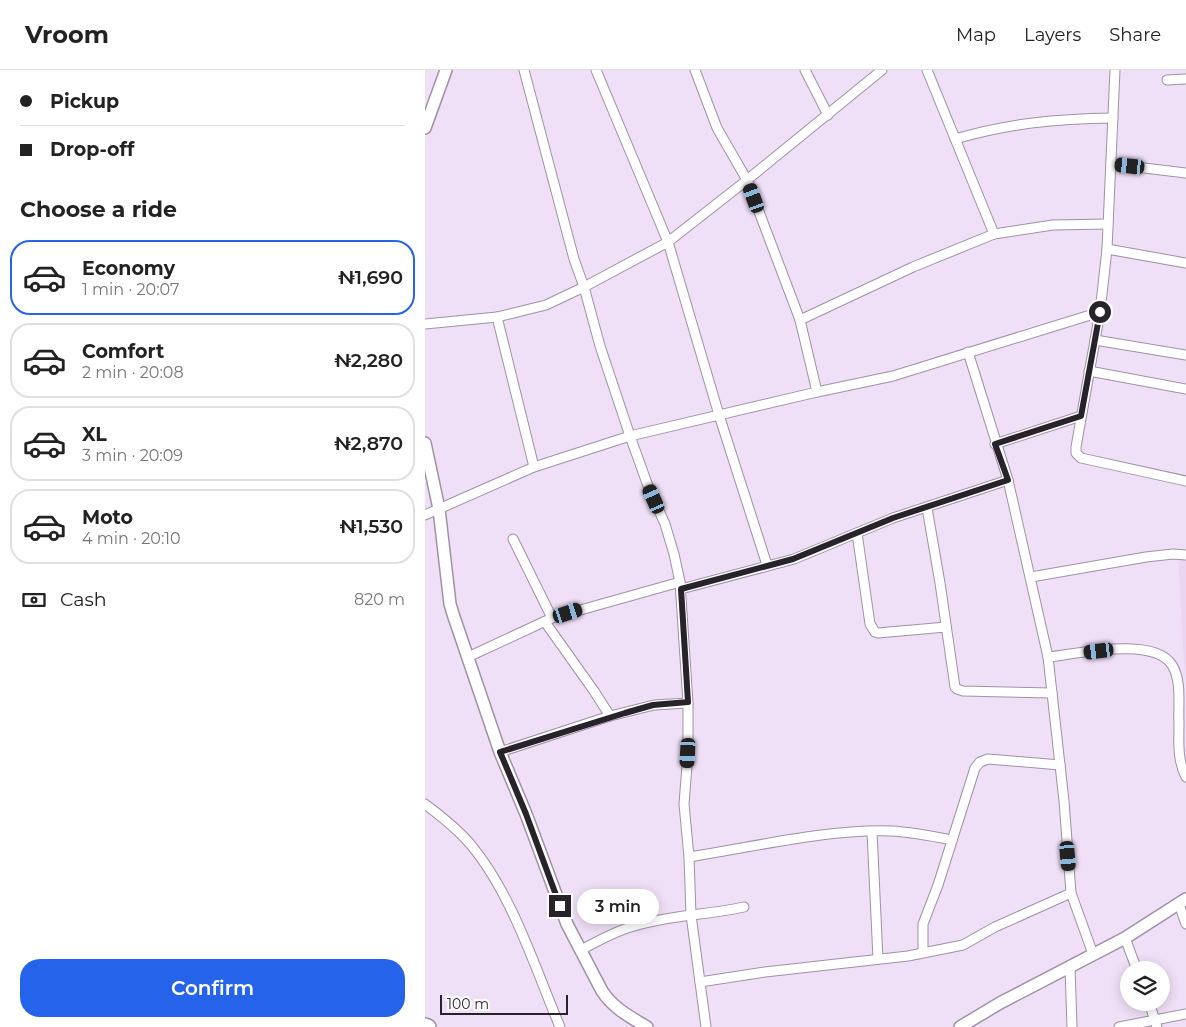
<!DOCTYPE html>
<html lang="en">
<head>
<meta charset="utf-8">
<style>
	body { margin:0; font-family:Montserrat,sans-serif; background:#f2f2f2; color:#222; height:100vh; display:flex; flex-direction:column; font-size:19px; white-space:nowrap }
	* { box-sizing:border-box; margin:0 }
	p { font-size:16px; color:#767676 }
	.icon { flex:none; width:28px; height:28px; fill:none; stroke:currentColor; stroke-width:2; stroke-linecap:round; stroke-linejoin:round }
	.map { position:relative; flex:1; overflow:hidden }
	.drawer { display:flex; flex-direction:column; background:#fff; width:425px }
	.drawer>* { flex:none }
	.banner { display:grid; align-content:center; height:110px; padding:0 20px; background:#fff }
	.tools { position:absolute; left:695px; top:891px; display:grid; gap:10px }
	.tools a { display:grid; place-items:center; width:50px; height:50px; border-radius:50%; background:#fff; box-shadow:0 2px 12px #0003; font-size:25px }
	.scale { position:absolute; left:15px; bottom:12px; width:128px; box-sizing:border-box; padding-left:5px; border:2px solid #28222b; border-top:0; font-size:14px; line-height:18px; white-space:nowrap; color:#28222b; -webkit-text-stroke:4px #fff; paint-order:stroke }
	.end { position:absolute; width:22px; height:22px; margin:-11px; border:6px solid #28222b; background:#fff; box-shadow:0 0 0 2px #fff }
	.from { border-radius:50% }
	.bubble { position:absolute; height:35px; border-radius:18px; background:#fff; box-shadow:0 2px 12px #0003; font-size:16px; font-weight:600; line-height:35px; text-align:center }
	.car { position:absolute; width:15px; height:30px; margin:-15px -8px; border-radius:6px; box-shadow:0 0 4px 1px #0007; background:linear-gradient(#222 24%,#8ab4d8 0 40%,#222 0 76%,#8ab4d8 0 86%,#222 0) }
	.banner b { display:flex; align-items:center; gap:18px; height:48px; font-size:19px }
	.banner b+b { border-top:1px solid #e0e0e0 }
	.banner i { width:12px; height:12px; background:#222 }
	ul { padding:0; list-style:none }
	li { display:flex; align-items:center; gap:15px; height:75px; margin:0 10px 8px; padding:0 10px; border:2px solid #e0e0e0; border-radius:20px }
	li div { flex:1 }
	li b { display:block; font-size:19px }
	li em { font-style:normal; font-weight:600 }
	li.on { border-color:#2563eb }
	li>.icon { width:45px; height:45px; stroke-width:1.5 }
	h2 { padding:0 20px; font-size:22px; line-height:60px }
	.pay { display:flex; align-items:center; gap:12px; height:55px; padding:0 20px; font-size:19px }
	.pay p { margin-inline-start:auto }
	.primary-button { display:flex; gap:10px; margin-top:auto; padding:10px 20px }
	.primary-button a { flex:1; height:58px; border-radius:20px; background:#2563eb; color:#fff; font-size:20px; font-weight:600; line-height:58px; text-align:center }
	header { display:flex; align-items:center; gap:30px; box-sizing:border-box; height:70px; padding:0 25px; background:#fff; border-bottom:1px solid #e0e0e0 }
	header strong { font-size:24px }
	nav { display:flex; gap:28px; margin-inline-start:auto; font-size:18px }
	main { display:flex; flex:1; min-height:0 }
	.map>svg:first-child { display:block }
	.built { fill:#ebd5f3 }
	.lines { fill:none; stroke-linecap:round; stroke-linejoin:round }
	.minor-casing { stroke:#a091a7; stroke-width:11 }
	.tertiary-casing { stroke:#a091a7; stroke-width:14 }
	.trunk-casing { stroke:#a091a7; stroke-width:18 }
	.minor { stroke:#fff; stroke-width:9 }
	.tertiary { stroke:#fff; stroke-width:11 }
	.trunk { stroke:#fff; stroke-width:15 }
	.route { stroke:#28222b; stroke-width:6 }
</style>
</head>
<body>
<header>
<strong>Vroom</strong>
<nav><a>Map</a><a>Layers</a><a>Share</a></nav>
</header>
<main>
<section class="drawer">
<div class="banner">
<b><i class="from"></i>Pickup</b>
<b><i></i>Drop-off</b>
</div>
<h2>Choose a ride</h2>
<ul>
<li class="on"><svg class="icon" aria-label="car" viewBox="0 0 24 24"><path d="M5 17H2v-5l4-1 3-4h7l3 4 3 1v5h-3M9 17h6M6 11h13"/><circle cx="7" cy="17" r="2"/><circle cx="17" cy="17" r="2"/></svg><div><b>Economy</b><p>1 min · 20:07</p></div><em>₦1,690</em></li>
<li><svg class="icon" aria-label="car" viewBox="0 0 24 24"><path d="M5 17H2v-5l4-1 3-4h7l3 4 3 1v5h-3M9 17h6M6 11h13"/><circle cx="7" cy="17" r="2"/><circle cx="17" cy="17" r="2"/></svg><div><b>Comfort</b><p>2 min · 20:08</p></div><em>₦2,280</em></li>
<li><svg class="icon" aria-label="car" viewBox="0 0 24 24"><path d="M5 17H2v-5l4-1 3-4h7l3 4 3 1v5h-3M9 17h6M6 11h13"/><circle cx="7" cy="17" r="2"/><circle cx="17" cy="17" r="2"/></svg><div><b>XL</b><p>3 min · 20:09</p></div><em>₦2,870</em></li>
<li><svg class="icon" aria-label="car" viewBox="0 0 24 24"><path d="M5 17H2v-5l4-1 3-4h7l3 4 3 1v5h-3M9 17h6M6 11h13"/><circle cx="7" cy="17" r="2"/><circle cx="17" cy="17" r="2"/></svg><div><b>Moto</b><p>4 min · 20:10</p></div><em>₦1,530</em></li>
</ul>
<div class="pay"><svg class="icon" aria-label="cash" viewBox="0 0 24 24"><path d="M3 7h18v10H3z"/><circle cx="12" cy="12" r="2"/></svg>Cash<p>820 m</p></div>
<div class="primary-button"><a>Confirm</a></div>
</section>
<div class="map">
<svg width="761" height="957" viewBox="0 0 761 957">
	<rect width="100%" height="100%" fill="#f0e0f7"/>
	<path class="built" d="M753,485l8,1v126l-3,-33z"/>
	<g class="lines">
		<g class="minor-casing">
			<g id="minor">
				<path d="M99,0l50,189 10,28 16,59 30,90 18,50 17,38 9,30 6,28 8,121v50l-4,51 5,53 2,58 15,112"/>
				<path d="M171,0l72,172 51,173 48,150"/>
				<path d="M270,0l22,58 30,52 53,140 17,72"/>
				<path d="M380,0l23,45"/>
				<path d="M502,0l67,164"/>
				<path d="M690,0l-8,179 -7,63 -24,135v6l5,5 105,23"/>
				<path d="M742,10l19,-1"/>
				<path d="M530,69c56,-16 100,-20 158,-21"/>
				<path d="M686,94l75,9"/>
				<path d="M682,179l79,14"/>
				<path d="M72,247l37,150"/>
				<path d="M375,250l113,-53 81,-33 59,-9 55,-1"/>
				<path d="M0,254l72,-7 49,-12 38,-18 84,-45 79,-62 135,-110"/>
				<path d="M670,270l91,15"/>
				<path d="M543,282l40,128 40,177 16,144 7,92 22,61"/>
				<path d="M664,301l97,18"/>
				<path d="M570,374l86,-28"/>
				<path d="M502,438l13,75 15,104 2,2 6,2 89,2"/>
				<path d="M0,445l109,-48 96,-31 187,-44 76,-16 207,-64"/>
				<path d="M432,463l13,91 5,8 3,1 68,-6"/>
				<path d="M88,469l39,79"/>
				<path d="M606,507l115,-20 27,-3 13,1"/>
				<path d="M256,519l113,-30 99,-41 115,-38"/>
				<path d="M120,552l49,69 16,25"/>
				<path d="M43,587l84,-39 128,-36"/>
				<path d="M623,587c29,-3 106,-21 124,8 10,16 6,39 7,57 0,19 -2,38 7,55"/>
				<path d="M75,682l110,-36 44,-11 34,-2"/>
				<path d="M0,734c16,12 33,25 46,41 41,49 64,123 89,182"/>
				<path d="M447,762l6,127"/>
				<path d="M264,787c65,-10 137,-28 202,-26 21,1 41,5 61,9"/>
				<path d="M754,834l7,20"/>
				<path d="M700,868l12,32"/>
				<path d="M156,880c17,-9 34,-19 53,-24 36,-11 74,-11 110,-19"/>
				<path d="M498,882v-28l15,-39 37,-117 5,-6 8,-3 72,6"/>
				<path d="M645,897l2,60"/>
				<path d="M275,912l65,-10 143,-16 55,-11 32,-18 76,-34"/>
				<path d="M724,932l8,25"/>
				<path d="M694,957l67,-13"/>
			</g>
		</g>
		<g class="tertiary-casing">
			<g id="tertiary">
				<path d="M0,58l21,-58"/>
				<path d="M0,373l14,66 11,95 3,10 47,138 26,62 41,110 35,67c11,17 28,26 45,36"/>
				<path d="M535,957l40,-24 125,-65 61,-39"/>
			</g>
		</g>
		<g class="trunk-casing">
			<path id="trunk" d="M0,956l3,1"/>
		</g>
		<use href="#minor" class="minor"/>
		<use href="#tertiary" class="tertiary"/>
		<use href="#trunk" class="trunk"/>
	</g>
	<g class="lines">
		<path class="route" d="M135,836l-34,-92 -26,-62 125,-39 28,-8 35,-3 -7,-113 112,-30 100,-41 115,-38 -13,-36 86,-28 19,-104"/>
	</g>
</svg>
<div class="tools">
<a><svg class="icon" aria-label="layers" viewBox="0 0 24 24"><path d="M12 4l9 5-9 5-9-5zM3 14l9 5 9-5"/></svg></a>
</div>
<div class="scale">100 m</div>
<i class="end from" style="left:675px;top:242px"></i>
<i class="end" style="left:135px;top:836px"></i>
<div class="bubble" style="left:152px;top:819px;width:82px">3 min</div>
<i class="car" style="left:705px;top:96px;rotate:276deg"></i>
<i class="car" style="left:329px;top:128px;rotate:340deg"></i>
<i class="car" style="left:229px;top:429px;rotate:336deg"></i>
<i class="car" style="left:143px;top:543px;rotate:72deg"></i>
<i class="car" style="left:674px;top:581px;rotate:263deg"></i>
<i class="car" style="left:263px;top:683px;rotate:183deg"></i>
<i class="car" style="left:643px;top:786px;rotate:175deg"></i>
</div>
</main>
</body>
</html>
